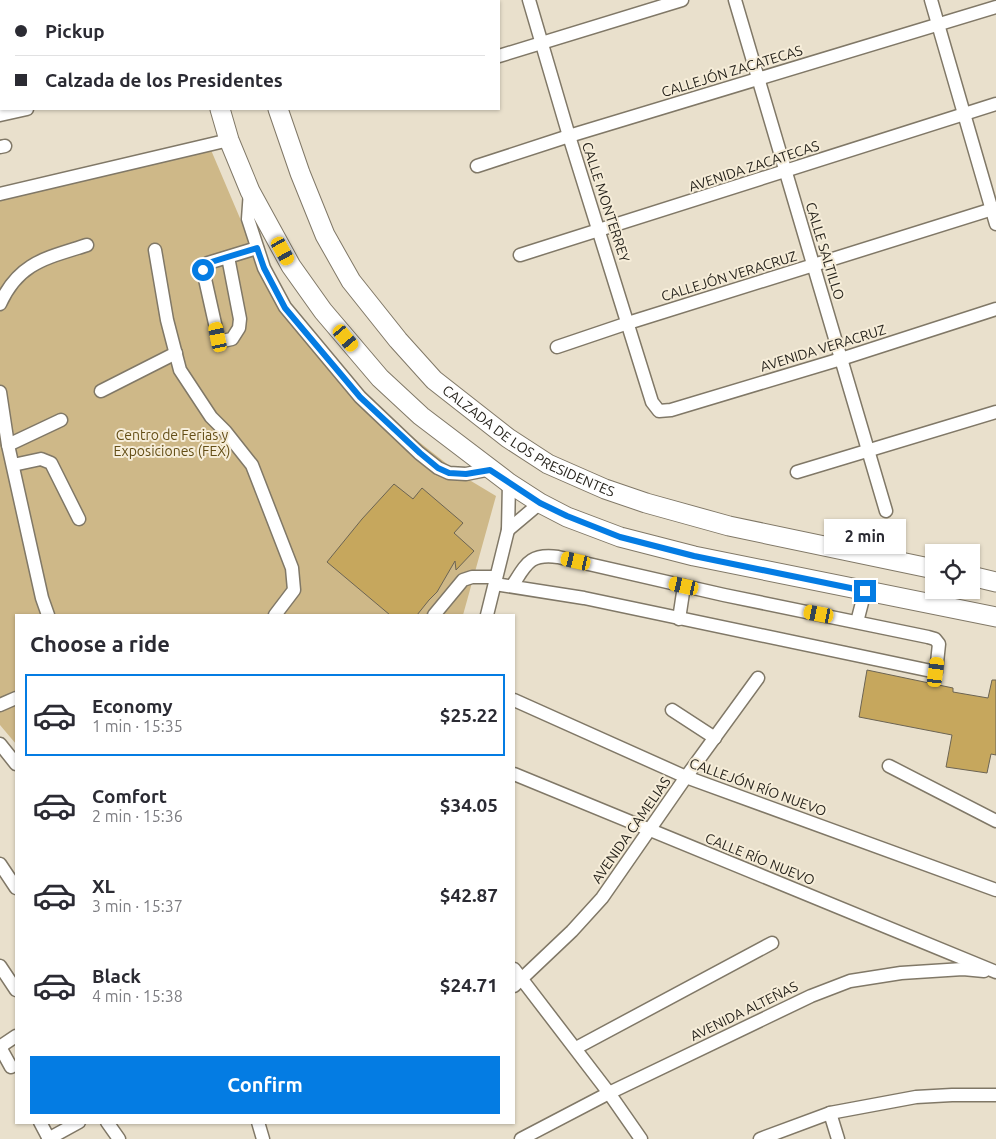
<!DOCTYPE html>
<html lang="en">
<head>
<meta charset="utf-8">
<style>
	body { margin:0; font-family:Ubuntu,sans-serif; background:#f2f2f3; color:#2b2b33; height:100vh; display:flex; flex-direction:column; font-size:19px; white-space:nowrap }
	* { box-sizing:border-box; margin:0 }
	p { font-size:16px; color:#7c7c81 }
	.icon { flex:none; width:28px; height:28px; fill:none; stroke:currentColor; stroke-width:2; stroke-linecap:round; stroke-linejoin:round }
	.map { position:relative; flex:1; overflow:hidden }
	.details { position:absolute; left:15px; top:614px; width:500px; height:510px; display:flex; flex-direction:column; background:#fff; border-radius:0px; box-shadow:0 1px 4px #0004 }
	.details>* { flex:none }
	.guide { position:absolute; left:0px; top:0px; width:500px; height:110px; box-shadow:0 1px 4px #0004; display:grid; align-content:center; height:110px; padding:0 15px; background:#fff }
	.controls { position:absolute; left:925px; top:544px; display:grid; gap:10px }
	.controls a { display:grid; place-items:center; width:55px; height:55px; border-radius:0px; background:#fff; box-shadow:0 1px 4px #0004; font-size:25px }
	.end { position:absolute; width:22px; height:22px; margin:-11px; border:6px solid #047ce3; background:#fff; box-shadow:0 0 0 2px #fff }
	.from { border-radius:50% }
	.bubble { position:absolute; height:35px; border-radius:0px; background:#fff; box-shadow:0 1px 4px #0004; font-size:16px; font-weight:600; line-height:35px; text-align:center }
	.car { position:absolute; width:15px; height:30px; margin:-15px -8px; border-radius:6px; box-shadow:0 0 4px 1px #0007; background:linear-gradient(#f5c518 24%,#345 0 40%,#f5c518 0 76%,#345 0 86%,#f5c518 0) }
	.guide b { display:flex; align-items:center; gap:18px; height:48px; font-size:19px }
	.guide b+b { border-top:1px solid #e1e1e2 }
	.guide i { width:12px; height:12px; background:#2b2b33 }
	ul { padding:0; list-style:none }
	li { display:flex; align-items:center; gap:15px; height:82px; margin:0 10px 8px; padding:0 5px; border:2px solid transparent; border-radius:0px }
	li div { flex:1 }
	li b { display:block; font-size:19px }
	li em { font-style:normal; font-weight:600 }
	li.selected { border-color:#047ce3 }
	li>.icon { width:45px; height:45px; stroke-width:1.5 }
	h2 { padding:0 15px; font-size:22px; line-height:60px }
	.cta { display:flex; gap:10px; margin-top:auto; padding:10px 15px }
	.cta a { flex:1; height:58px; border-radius:0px; background:#047ce3; color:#fff; font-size:20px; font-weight:600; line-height:58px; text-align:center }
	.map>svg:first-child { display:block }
	.green { fill:#ceb888 }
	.building { fill:#c6a75d; stroke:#6c6453 }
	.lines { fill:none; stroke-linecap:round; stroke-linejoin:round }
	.minor-casing { stroke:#807867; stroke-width:15 }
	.highway-casing { stroke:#807867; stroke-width:21 }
	.minor { stroke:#fff; stroke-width:12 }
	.highway { stroke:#fff; stroke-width:19 }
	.route { stroke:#047ce3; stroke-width:6 }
	.labels { text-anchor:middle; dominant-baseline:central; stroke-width:4; stroke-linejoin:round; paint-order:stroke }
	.street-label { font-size:14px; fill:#27241d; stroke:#f6edd9 }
	.park-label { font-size:14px; fill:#644e16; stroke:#f6edd9 }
</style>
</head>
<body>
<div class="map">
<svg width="996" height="1139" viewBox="0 0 996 1139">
	<rect width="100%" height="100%" fill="#e9e0cc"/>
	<path class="green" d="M208,143l37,87 71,117 84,80 61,48 35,21 -33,119h-447v129l-16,-19v-531z"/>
	<g class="building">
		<path d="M394,484l19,15 9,-11 41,35 -9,10 20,18 -18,19 -1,-9 -18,31 -8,8 -12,15h-27l-63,-53 35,-43z"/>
		<path d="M867,670l86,18v4l35,6 4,-18h4v75l-5,-1 -4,19 -41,-6 6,-32 -93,-18z"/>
	</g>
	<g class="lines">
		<g class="minor-casing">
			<g id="minor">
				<path d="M529,0l40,136 83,266 7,9 12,-1 170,-51 155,-50"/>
				<path d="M735,0l151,511"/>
				<path d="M931,0l65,224"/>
				<path d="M499,56l183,-56"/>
				<path d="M0,59l1,-1"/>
				<path d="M0,86h1"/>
				<path d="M0,115l27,-6"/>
				<path d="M0,147l5,-1"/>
				<path d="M477,166l92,-30 427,-129"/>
				<path d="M250,191l-2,28 16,49 21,39 75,90 59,56 19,15 11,5 17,1 25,-5"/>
				<path d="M0,194l229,-54"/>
				<path d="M155,250l12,70 13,50 31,47 14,14 27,34 40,103 2,22 -19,25"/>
				<path d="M520,255l476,-151"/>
				<path d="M228,257l12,62 -1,9 -7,11 -10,2 -4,-4 -15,-67 1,-4 4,-3 49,-15"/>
				<path d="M0,304c19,-42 47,-46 87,-59"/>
				<path d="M557,347l71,-24 368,-115"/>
				<path d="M101,391l75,-38"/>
				<path d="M0,392l8,53 34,153 6,17"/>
				<path d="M8,445l53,-25"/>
				<path d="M13,465l28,-6 10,4 28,56"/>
				<path d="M797,472l199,-60"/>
				<path d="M508,530l32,-27"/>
				<path d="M495,584l89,14 352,74 3,-28 -4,-5 -7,-2 -204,-42 -166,-38c-29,-4 -32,8 -46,29"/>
				<path d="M434,615l29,-35 9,-3h24"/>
				<path d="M487,615l21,-85 1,-47"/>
				<path d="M679,619l5,-33"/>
				<path d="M857,622l8,-31"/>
				<path d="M514,700l172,77 310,113"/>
				<path d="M0,705l16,-7"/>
				<path d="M672,710l43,28"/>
				<path d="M0,744l16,20"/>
				<path d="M889,766l107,55"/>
				<path d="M514,774l482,198"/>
				<path d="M0,864l16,24"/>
				<path d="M0,966l16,24"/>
				<path d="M514,969l95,124 32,46"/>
				<path d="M514,986l58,-55 30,-33 84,-121 72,-99"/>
				<path d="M576,1048l196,-105"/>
				<path d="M11,1067l-10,-18 3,-5 12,-8"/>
				<path d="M830,1113l8,26"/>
				<path d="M40,1122l9,17"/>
				<path d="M107,1122l12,17"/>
				<path d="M258,1122l5,17"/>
				<path d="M48,1139l31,-17"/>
				<path d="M521,1139l88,-46 202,-97 39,-15 51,-8 62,-4 21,2"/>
				<path d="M760,1139l70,-26 86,-16 36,-2h44"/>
			</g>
		</g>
		<g class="highway-casing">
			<g id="highway">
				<path d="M194,0l1,1"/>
				<path d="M239,0v1"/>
				<path d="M220,109l9,31 21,51 41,75 32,45 57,67 41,38 88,67 31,20 27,14 53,20 74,19 302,61"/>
				<path id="s1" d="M278,109l22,64 25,62 26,46 47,59 36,40 74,58 40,26 57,25 41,14 83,23 205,43"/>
				<path d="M971,576l25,6"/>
			</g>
		</g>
		<use href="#minor" class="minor"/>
		<use href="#highway" class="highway"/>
	</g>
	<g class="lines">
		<path class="route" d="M203,270l1,-4 4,-3 49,-15 7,20 21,40 75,89 60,56 18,15 11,5 17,1 24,-4 50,33 27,13 53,21 74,19 171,35"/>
	</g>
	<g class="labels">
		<g class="street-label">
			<text transform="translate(732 71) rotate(-17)">CALLEJÓN ZACATECAS</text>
			<text transform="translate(754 166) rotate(-18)">AVENIDA ZACATECAS</text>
			<text transform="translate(606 202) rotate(72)">CALLE MONTERREY</text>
			<text transform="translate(825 251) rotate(73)">CALLE SALTILLO</text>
			<text transform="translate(729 276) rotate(-17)">CALLEJÓN VERACRUZ</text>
			<text transform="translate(823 348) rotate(-17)">AVENIDA VERACRUZ</text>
			<text stroke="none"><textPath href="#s1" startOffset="430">CALZADA DE LOS PRESIDENTES</textPath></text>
			<text transform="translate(758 787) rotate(20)">CALLEJÓN RÍO NUEVO</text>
			<text transform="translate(631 830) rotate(-55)">AVENIDA CAMELIAS</text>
			<text transform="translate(760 859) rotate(22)">CALLE RÍO NUEVO</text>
			<text transform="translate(744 1011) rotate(-26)">AVENIDA ALTEÑAS</text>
		</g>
		<g class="park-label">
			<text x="172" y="435">Centro de Ferias y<tspan x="172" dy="16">Exposiciones (FEX)</tspan></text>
		</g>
	</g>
</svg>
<div class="controls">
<a><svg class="icon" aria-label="locate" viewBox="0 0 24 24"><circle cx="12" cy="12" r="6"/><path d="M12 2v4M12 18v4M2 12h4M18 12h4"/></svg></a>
</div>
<i class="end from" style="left:203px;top:270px"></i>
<i class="end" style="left:865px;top:591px"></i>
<div class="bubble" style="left:824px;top:519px;width:82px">2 min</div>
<i class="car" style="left:283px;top:251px;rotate:151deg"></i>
<i class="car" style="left:218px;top:337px;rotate:348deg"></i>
<i class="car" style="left:346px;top:338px;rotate:140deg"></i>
<i class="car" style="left:576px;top:561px;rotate:283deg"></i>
<i class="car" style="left:684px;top:586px;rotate:283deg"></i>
<i class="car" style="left:819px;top:614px;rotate:281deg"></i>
<i class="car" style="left:936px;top:672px;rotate:7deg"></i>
<div class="guide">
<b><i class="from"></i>Pickup</b>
<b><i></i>Calzada de los Presidentes</b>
</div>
<section class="details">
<h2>Choose a ride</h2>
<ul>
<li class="selected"><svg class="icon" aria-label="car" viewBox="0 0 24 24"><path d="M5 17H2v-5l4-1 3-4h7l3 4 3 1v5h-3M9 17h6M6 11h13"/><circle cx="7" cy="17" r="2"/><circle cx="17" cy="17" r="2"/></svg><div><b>Economy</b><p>1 min · 15:35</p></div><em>$25.22</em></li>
<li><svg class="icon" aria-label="car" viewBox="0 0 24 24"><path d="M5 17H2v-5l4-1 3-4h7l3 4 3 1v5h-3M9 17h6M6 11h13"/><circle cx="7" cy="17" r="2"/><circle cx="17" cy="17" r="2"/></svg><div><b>Comfort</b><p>2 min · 15:36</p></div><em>$34.05</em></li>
<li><svg class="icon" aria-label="car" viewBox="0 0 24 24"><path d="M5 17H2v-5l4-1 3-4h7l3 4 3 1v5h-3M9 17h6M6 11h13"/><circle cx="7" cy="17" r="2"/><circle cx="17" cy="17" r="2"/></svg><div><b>XL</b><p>3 min · 15:37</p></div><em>$42.87</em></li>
<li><svg class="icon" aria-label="car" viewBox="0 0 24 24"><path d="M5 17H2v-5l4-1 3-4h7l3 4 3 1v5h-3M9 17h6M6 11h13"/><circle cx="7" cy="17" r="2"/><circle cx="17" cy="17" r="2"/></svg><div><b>Black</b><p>4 min · 15:38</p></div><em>$24.71</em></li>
</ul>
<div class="cta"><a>Confirm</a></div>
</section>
</div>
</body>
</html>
